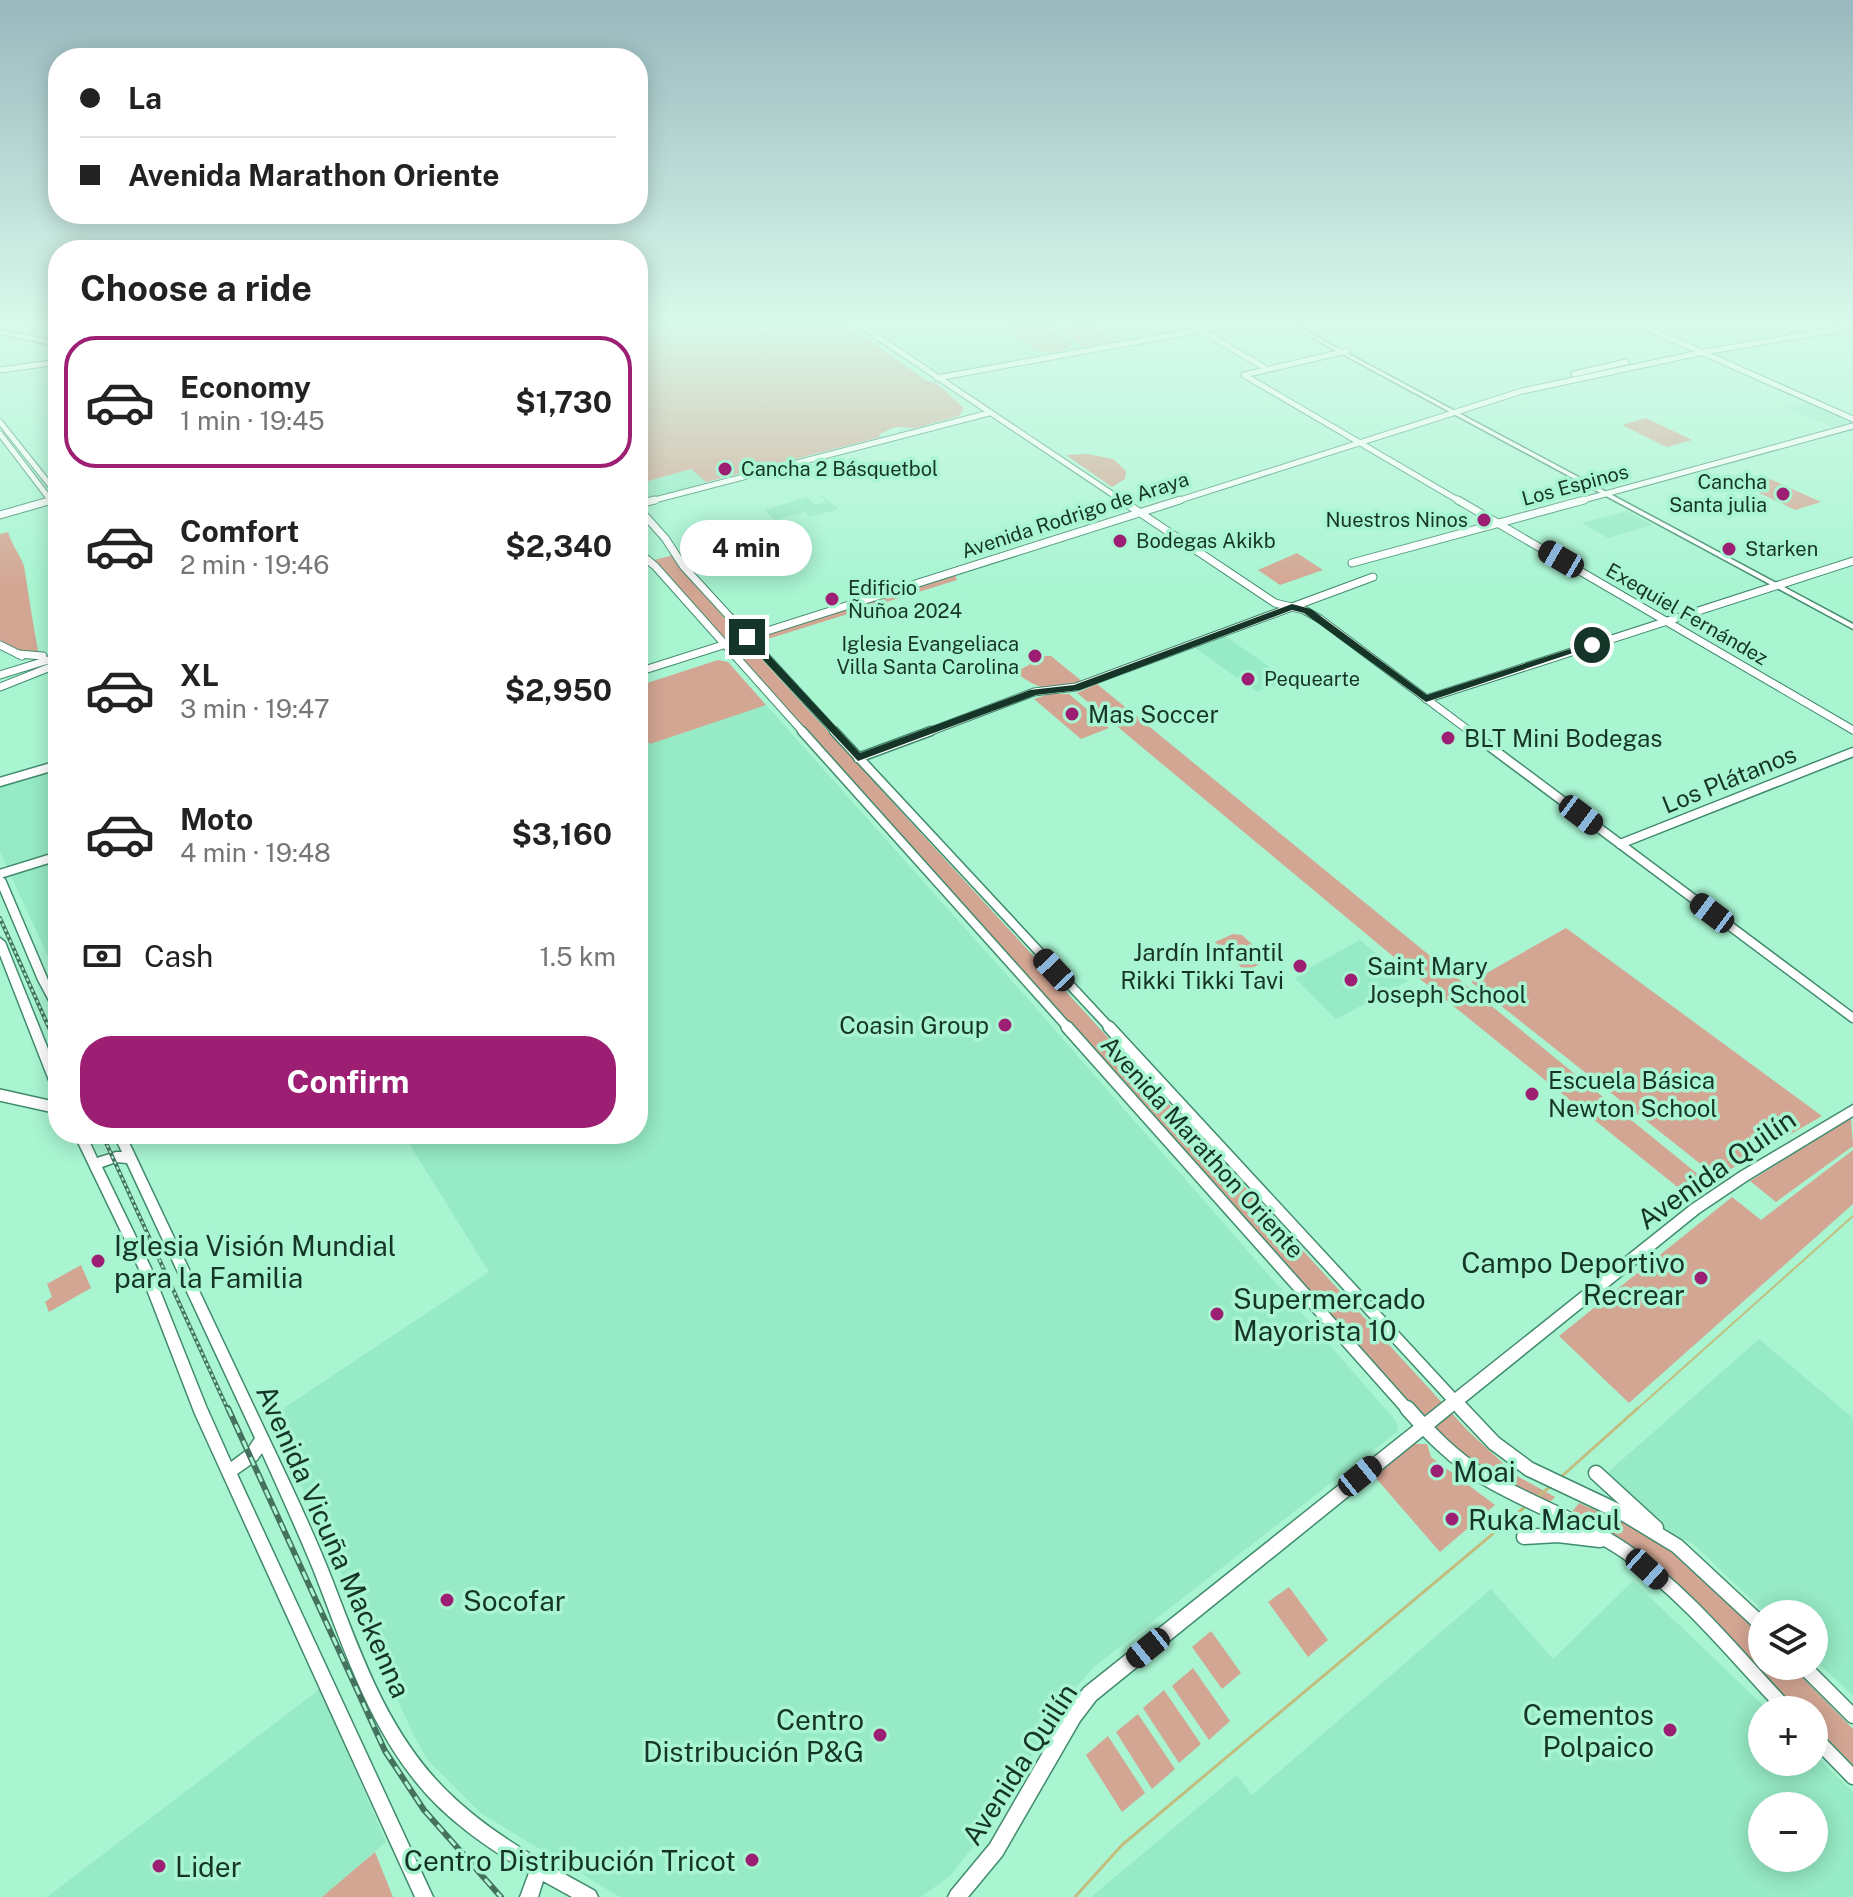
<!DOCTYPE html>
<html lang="en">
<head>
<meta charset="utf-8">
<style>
	body { margin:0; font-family:"Public Sans",sans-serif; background:#f2f2f2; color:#222; height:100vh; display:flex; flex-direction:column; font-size:30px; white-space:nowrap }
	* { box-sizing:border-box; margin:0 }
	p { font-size:26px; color:#767676 }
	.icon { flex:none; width:44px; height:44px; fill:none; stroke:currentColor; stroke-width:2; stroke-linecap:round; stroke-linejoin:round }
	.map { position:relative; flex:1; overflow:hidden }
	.sheet { position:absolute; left:48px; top:240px; width:600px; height:904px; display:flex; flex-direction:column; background:#fff; border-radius:32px; box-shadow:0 4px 20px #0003 }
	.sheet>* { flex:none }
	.banner { position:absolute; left:48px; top:48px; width:600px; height:176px; border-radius:32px; box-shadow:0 4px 20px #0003; display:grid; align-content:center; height:176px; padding:0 32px; background:#fff }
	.tools { position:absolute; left:1748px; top:1600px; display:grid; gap:16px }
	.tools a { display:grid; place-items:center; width:80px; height:80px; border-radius:50%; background:#fff; box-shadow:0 4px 20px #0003; font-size:40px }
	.end { position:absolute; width:36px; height:36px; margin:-18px; border:10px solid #153528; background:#fff; box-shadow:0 0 0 4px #fff }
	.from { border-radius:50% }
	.bubble { position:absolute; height:56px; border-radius:28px; background:#fff; box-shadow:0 4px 20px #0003; font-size:26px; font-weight:700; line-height:56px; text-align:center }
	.car { position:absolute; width:24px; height:48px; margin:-24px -12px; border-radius:10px; box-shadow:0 0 6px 2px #0007; background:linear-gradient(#222 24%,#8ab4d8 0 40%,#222 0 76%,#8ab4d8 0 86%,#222 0) }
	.banner b { display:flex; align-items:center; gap:28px; height:76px; font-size:30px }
	.banner b+b { border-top:2px solid #e0e0e0 }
	.banner i { width:20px; height:20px; background:#222 }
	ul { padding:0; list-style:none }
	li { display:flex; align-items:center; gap:24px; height:132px; margin:0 16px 12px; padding:0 16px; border:4px solid transparent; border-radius:32px }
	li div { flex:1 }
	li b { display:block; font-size:30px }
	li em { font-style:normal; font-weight:700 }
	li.selected { border-color:#9c1f74 }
	li>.icon { width:72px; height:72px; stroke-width:1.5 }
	h2 { padding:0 32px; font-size:36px; line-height:96px }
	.pay { display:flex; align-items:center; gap:20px; height:88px; padding:0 32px; font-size:30px }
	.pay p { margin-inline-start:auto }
	.cta { display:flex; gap:16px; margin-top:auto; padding:16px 32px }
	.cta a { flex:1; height:92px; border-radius:32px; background:#9c1f74; color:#fff; font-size:32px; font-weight:700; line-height:92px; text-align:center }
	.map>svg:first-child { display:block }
	.built { fill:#96eac5; fill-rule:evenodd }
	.green { fill:#d3a693 }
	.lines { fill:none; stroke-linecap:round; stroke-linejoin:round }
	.stream-far1 { stroke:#c2bd7f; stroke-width:2 }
	.stream { stroke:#c2bd7f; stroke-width:3 }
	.secondary-far4-casing { stroke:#418b6d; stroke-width:7 }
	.secondary-far3-casing { stroke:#418b6d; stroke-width:9 }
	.secondary-far2-casing { stroke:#418b6d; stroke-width:11 }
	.secondary-far1-casing { stroke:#418b6d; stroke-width:14 }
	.secondary-casing { stroke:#418b6d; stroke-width:17 }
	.primary-casing { stroke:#418b6d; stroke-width:3 }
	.secondary-far4 { stroke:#fff; stroke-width:5 }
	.secondary-far3 { stroke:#fff; stroke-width:7 }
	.secondary-far2 { stroke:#fff; stroke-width:8 }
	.secondary-far1 { stroke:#fff; stroke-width:11 }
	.secondary { stroke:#fff; stroke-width:14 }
	.primary { fill:#fff; fill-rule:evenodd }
	.rail-far1-casing { stroke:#44725e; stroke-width:4 }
	.rail-casing { stroke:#44725e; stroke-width:6 }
	.rail-far1 { stroke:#a9f5d2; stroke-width:2; stroke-dasharray:3; stroke-linecap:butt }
	.rail { stroke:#a9f5d2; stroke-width:3; stroke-dasharray:9; stroke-linecap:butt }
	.route { fill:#153528 }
	.poi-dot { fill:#9c1f74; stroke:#a9f5d2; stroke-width:3 }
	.labels { text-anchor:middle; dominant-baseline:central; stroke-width:7; stroke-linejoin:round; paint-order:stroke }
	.far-poi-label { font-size:20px; fill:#153528; stroke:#a9f5d2; text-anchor:start }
	.far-street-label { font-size:20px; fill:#153528; stroke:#a9f5d2 }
	.poi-label { font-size:24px; fill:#153528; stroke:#a9f5d2; text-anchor:start }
	.street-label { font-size:24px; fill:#153528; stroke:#a9f5d2 }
	.near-street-label { font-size:28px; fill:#153528; stroke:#a9f5d2 }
	.near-poi-label { font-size:28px; fill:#153528; stroke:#a9f5d2; text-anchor:start }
</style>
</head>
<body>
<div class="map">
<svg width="1853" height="1897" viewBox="0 0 1853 1897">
	<rect width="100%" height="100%" fill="#a9f5d2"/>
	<g class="built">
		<path d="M864,321h282l-2,1 23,12 -223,40z"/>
		<path d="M1808,402l44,19v2l-20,4 -47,-19z"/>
		<path d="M692,469l15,14 -69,18v-17z"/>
		<path d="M819,494l20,15 -29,8 -5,-5 -30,8 -11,-10 43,-13 8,8 11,-3z"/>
		<path d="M1627,511l26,14 -45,13 -26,-15z"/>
		<path d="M1225,636l64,44 -32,12 -63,-45z"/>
		<path d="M766,705l262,294 368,422 2,10 -304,236 -24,27 -90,144 -30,38 -29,21h-301l-138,-83 -55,-55 -14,-25 -143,-317 219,-145 -86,-138h235v-405l12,15z"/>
		<path d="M58,769v209l-58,-126v-66z"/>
		<path d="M1360,940l48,41 -72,38 -41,-41 7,-4 -12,-11 9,-4 10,9z"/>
		<path d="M1759,1339l94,79v278l-39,-37v-45h-47l-75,-71 -19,-8 -67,-61z"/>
		<path d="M1633,1581l135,129h-6v52h52v-8l39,38v105h-762l146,-122 15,20 239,-206 62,70zM1762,1806h52v52h-52z"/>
		<path d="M320,1689l66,153 -64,55h-275z"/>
	</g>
	<g class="green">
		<path d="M638,321h204l85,60 9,2 28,25 -5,8 -44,12 -20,-1 -17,8 3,2 -175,45 -15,-13 -53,15z"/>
		<path d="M1024,322l25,2 23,21c-25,18 -45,0 -64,-17z"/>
		<path d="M1093,324l24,18 -34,5 -23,-19z"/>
		<path d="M1646,418l46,22 -25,7 -45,-22z"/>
		<path d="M1087,454l26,5 13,12 -1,8 -13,8 -46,-32z"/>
		<path d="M1770,479l51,23 -26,8 -50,-24z"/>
		<path d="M8,532c3,11 14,27 16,34 5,30 9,60 15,90l-35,-10 -4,-7v-105z"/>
		<path d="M1297,553l26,17 -43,15 -22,-15z"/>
		<path d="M673,555l52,64 743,812 49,45 38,21 -8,8 -40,-17 -72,-54 -785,-873z"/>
		<path d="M955,574l2,6 -199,62 -4,-4z"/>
		<path d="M1042,656h9l32,26c-31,11 -43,9 -68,-10l14,-7 1,-4z"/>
		<path d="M718,660l10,2 38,43 -116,39 -12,-15v-43z"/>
		<path d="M1097,684l614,501 -20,13 -266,-215 -348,-290z"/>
		<path d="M1049,694h20l40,34 -28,11 -47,-40z"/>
		<path d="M1566,928l256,188 -105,61 -246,-195z"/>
		<path d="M1233,934l9,1 27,25 -24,11 -30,-29z"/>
		<path d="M1851,1118l2,28 -77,56 -26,-21z"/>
		<path d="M1853,1150v54l-224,199 -70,-67 173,-139 29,23z"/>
		<path d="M81,1265l10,23 -42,24 -4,-10 7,-5 -5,-13z"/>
		<path d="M1414,1444h13l4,13 64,48 -55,47 -66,-76z"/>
		<path d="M1579,1503l48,21 42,25 42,35 51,52v30h29l62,63v36l-39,-40v-15h-15l-156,-155 -72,-42z"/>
		<path d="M1289,1587l39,53 -20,17 -40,-55z"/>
		<path d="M1211,1631l30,42 -19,16 -30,-42z"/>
		<path d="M1193,1668l37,53 -21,19 -37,-54z"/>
		<path d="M1164,1690l37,54 -22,19 -36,-55z"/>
		<path d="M1138,1714l37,55 -23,20 -36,-57z"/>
		<path d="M1108,1736l37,57 -23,19 -36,-57z"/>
		<path d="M375,1852l18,45h-71z"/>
	</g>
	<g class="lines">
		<path class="stream-far1" d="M1636,1410l217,-194"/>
		<g class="stream">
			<path d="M1562,1476l76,-68"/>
			<path d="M1537,1497l14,-11"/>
			<path d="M1075,1897l47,-52 404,-339"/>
		</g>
		<g class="secondary-far4-casing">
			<g id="secondary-far4">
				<path d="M854,321l270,181"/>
				<path d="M1185,321l80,47"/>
				<path d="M1631,321l222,98"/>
				<path d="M1782,333l24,-10 -2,-2"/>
				<path d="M1347,351l-103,24 217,127"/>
				<path d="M0,370l58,-8"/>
				<path d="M1574,374l52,-12"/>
				<path d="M937,378l313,-57"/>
				<path d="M0,422l58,73"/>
				<path d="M0,434l52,68"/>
				<path d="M45,502l9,-3"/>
				<path d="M647,502l342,-89"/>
				<path d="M1174,502l348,-111 182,-39 143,-24"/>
				<path d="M1576,502l277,-76"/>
			</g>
		</g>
		<g class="secondary-far3-casing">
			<g id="secondary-far3">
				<path d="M51,500l7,18"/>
				<path d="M1121,500l154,103 29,7 16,9 152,114"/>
				<path d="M1458,500l395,230"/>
				<path d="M638,504l17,-4"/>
				<path d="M638,508l27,30 19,29 152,166"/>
				<path d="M0,515l52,-15"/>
				<path d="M638,552l17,14 149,167"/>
				<path d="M1352,563l232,-63"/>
				<path d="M0,645l22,11"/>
				<path d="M18,654l25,2"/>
				<path d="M638,672l542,-172"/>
				<path d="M0,675l58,-18"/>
				<path d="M0,687l58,-23"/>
				<path d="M1426,699l427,-138"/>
				<path d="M926,733l108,-41 42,-5 297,-110"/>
			</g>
		</g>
		<g class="secondary-far2-casing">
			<g id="secondary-far2">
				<path d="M802,731l267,298"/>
				<path d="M834,731l277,298"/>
				<path d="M1469,731l384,287"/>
				<path d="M858,758l73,-27"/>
				<path d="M0,782l58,-17"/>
				<path d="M1620,844l233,-92"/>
				<path d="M0,874l58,-18"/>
			</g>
		</g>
		<g class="secondary-far1-casing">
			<g id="secondary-far1">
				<path d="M1067,1027l341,383"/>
				<path d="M1109,1027l354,383"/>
				<path d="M0,1095l58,13"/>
			</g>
		</g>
		<g class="secondary-casing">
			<g id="secondary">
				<path d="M1407,1408c23,26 46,50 77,69 45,27 97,44 141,74 62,43 111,105 162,159"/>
				<path d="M1461,1408l33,35 35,26 97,46 51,31 85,79"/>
				<path d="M1596,1473l60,55"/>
				<path d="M1524,1537l34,-2 42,5"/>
				<path d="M1803,1666l50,50"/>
				<path d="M1814,1737l39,40"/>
			</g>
		</g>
		<g class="primary-casing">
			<g id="primary">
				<path d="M1281,321h6l566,303v5z"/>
				<path d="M0,330l58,12v4l-58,-12z"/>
				<path d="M0,876l5,3 43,101 10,18v13l-4,-1 -16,-30 -38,-90z"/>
				<path d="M0,938l5,4 53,132v19l-4,-2 -2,-3 -52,-133z"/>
				<path d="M1853,1105v11l-105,64 -49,33 -603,487 -16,21 -78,135 -34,41h-20l3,-6 39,-47 78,-135 16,-21 607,-483 49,-33z"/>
				<path d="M74,1134h12l11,24 19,-6h6l-9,-18h12l165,349c15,32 29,63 42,96 29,75 56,155 116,213 43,42 95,70 147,99l3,6h-26l-29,-16 -5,16h-18l9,-24c-41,-25 -83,-53 -113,-91 -50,-62 -74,-139 -103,-213 -16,-39 -34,-78 -51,-116l-5,7 -20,14 196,423h-18l-220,-483 -56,-145zM116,1162l11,1 128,275 -8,12 -16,12 -25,-56 -55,-138 -49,-101z"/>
			</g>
		</g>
		<use href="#secondary-far4" class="secondary-far4"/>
		<use href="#secondary-far3" class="secondary-far3"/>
		<use href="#secondary-far2" class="secondary-far2"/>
		<use href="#secondary-far1" class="secondary-far1"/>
		<use href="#secondary" class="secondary"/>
		<use href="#primary" class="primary"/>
		<g class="rail-far1-casing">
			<g id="rail-far1">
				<path d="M0,918l58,130"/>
				<path d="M102,1134l126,276"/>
			</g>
		</g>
		<g class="rail-casing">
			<path id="rail" d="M228,1408l157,343 39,59 77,87"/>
		</g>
		<use href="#rail-far1" class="rail-far1"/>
		<use href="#rail" class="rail"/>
	</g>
	<linearGradient id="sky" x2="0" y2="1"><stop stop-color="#99b8be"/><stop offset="0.55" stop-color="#d8faeb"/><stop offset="1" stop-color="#d8faeb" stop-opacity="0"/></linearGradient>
	<rect width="1853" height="586" fill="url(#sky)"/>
	<path class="route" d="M1292,604l19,5 116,86 162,-52 8,2 -171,57 -122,-89 -12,-3 -212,80 -44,5 -178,66 -116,-124 9,-2 109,118 170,-63 44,-5z"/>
	<g class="poi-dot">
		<circle cx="725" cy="469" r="8"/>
		<circle cx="1783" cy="494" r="8"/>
		<circle cx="1484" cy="520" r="8"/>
		<circle cx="1120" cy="541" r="8"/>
		<circle cx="1729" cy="549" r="8"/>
		<circle cx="832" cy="599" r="8"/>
		<circle cx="1035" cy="656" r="8"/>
		<circle cx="1248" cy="679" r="8"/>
		<circle cx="1072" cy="714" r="8"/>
		<circle cx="1448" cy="738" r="8"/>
		<circle cx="1300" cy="966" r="8"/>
		<circle cx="1351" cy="980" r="8"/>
		<circle cx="1005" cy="1025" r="8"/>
		<circle cx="1532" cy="1094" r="8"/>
		<circle cx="98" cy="1261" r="8"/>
		<circle cx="1701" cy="1278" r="8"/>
		<circle cx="1217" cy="1314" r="8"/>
		<circle cx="1437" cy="1471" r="8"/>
		<circle cx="1452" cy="1519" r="8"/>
		<circle cx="447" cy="1600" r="8"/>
		<circle cx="1670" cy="1730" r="8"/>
		<circle cx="880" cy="1735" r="8"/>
		<circle cx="752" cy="1860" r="8"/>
		<circle cx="159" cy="1866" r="8"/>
	</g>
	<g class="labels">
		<g class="far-poi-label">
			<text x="741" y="469">Cancha 2 Básquetbol</text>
			<text x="1767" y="482" text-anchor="end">Cancha<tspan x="1767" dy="23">Santa julia</tspan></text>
			<text x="1468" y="520" text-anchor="end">Nuestros Ninos</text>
			<text x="1136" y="541">Bodegas Akikb</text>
			<text x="1745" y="549">Starken</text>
			<text x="848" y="588">Edificio<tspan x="848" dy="23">Ñuñoa 2024</tspan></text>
			<text x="1019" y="644" text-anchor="end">Iglesia Evangeliaca<tspan x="1019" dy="23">Villa Santa Carolina</tspan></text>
			<text x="1264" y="679">Pequearte</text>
		</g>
		<g class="far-street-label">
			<text transform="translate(1575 485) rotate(-15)">Los Espinos</text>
			<text transform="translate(1075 515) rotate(-18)">Avenida Rodrigo de Araya</text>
			<text transform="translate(1687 614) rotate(30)">Exequiel Fernández</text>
		</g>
		<g class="poi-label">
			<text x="1088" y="714">Mas Soccer</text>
			<text x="1464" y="738">BLT Mini Bodegas</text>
			<text x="1284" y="952" text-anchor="end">Jardín Infantil<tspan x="1284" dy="28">Rikki Tikki Tavi</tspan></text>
			<text x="1367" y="966">Saint Mary<tspan x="1367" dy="28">Joseph School</tspan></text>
			<text x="989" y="1025" text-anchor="end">Coasin Group</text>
			<text x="1548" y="1080">Escuela Básica<tspan x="1548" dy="28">Newton School</tspan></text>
		</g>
		<g class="street-label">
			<text transform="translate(1729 779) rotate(-22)">Los Plátanos</text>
			<text transform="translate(1203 1147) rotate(48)">Avenida Marathon Oriente</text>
		</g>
		<g class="near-street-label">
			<text transform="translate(1716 1169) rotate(-35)">Avenida Quilín</text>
			<text transform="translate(334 1541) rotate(66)">Avenida Vicuña Mackenna</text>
			<text transform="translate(1019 1764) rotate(-57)">Avenida Quilín</text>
		</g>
		<g class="near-poi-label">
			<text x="114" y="1245">Iglesia Visión Mundial<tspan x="114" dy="32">para la Familia</tspan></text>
			<text x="1685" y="1262" text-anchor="end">Campo Deportivo<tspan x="1685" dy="32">Recrear</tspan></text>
			<text x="1233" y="1298">Supermercado<tspan x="1233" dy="32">Mayorista 10</tspan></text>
			<text x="1453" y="1471">Moai</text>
			<text x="1468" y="1519">Ruka Macul</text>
			<text x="463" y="1600">Socofar</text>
			<text x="1654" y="1714" text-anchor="end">Cementos<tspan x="1654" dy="32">Polpaico</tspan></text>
			<text x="864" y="1719" text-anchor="end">Centro<tspan x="864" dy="32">Distribución P&amp;G</tspan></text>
			<text x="736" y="1860" text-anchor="end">Centro Distribución Tricot</text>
			<text x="175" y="1866">Lider</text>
		</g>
	</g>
</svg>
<div class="tools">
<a><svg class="icon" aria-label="layers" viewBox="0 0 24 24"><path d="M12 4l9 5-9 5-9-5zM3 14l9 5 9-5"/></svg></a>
<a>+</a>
<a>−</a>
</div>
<i class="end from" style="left:1592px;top:645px"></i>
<i class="end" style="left:747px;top:637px"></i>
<div class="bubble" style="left:680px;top:520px;width:132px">4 min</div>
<i class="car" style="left:1561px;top:559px;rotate:300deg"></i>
<i class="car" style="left:1581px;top:815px;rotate:127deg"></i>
<i class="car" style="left:1712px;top:913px;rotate:307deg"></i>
<i class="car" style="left:1054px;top:970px;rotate:317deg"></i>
<i class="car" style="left:1360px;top:1476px;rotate:51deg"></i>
<i class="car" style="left:1647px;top:1569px;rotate:132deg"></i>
<i class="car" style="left:1148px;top:1648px;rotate:231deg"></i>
<div class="banner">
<b><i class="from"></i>La</b>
<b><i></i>Avenida Marathon Oriente</b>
</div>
<section class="sheet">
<h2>Choose a ride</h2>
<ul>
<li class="selected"><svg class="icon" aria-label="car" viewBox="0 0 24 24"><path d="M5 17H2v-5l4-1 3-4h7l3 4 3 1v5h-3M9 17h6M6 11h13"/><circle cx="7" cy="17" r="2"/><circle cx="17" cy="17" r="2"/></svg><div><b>Economy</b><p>1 min · 19:45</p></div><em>$1,730</em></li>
<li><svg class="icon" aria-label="car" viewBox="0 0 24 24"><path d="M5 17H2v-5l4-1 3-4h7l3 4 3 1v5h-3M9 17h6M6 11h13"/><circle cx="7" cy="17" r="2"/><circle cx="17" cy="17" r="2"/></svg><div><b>Comfort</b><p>2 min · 19:46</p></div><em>$2,340</em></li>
<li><svg class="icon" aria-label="car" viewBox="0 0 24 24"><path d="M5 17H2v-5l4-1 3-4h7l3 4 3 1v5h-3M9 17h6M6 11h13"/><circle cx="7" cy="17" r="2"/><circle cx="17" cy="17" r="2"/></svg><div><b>XL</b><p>3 min · 19:47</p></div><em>$2,950</em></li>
<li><svg class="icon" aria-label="car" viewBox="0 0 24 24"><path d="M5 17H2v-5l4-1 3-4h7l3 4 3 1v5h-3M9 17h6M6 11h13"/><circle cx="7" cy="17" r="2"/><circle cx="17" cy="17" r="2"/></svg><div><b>Moto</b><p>4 min · 19:48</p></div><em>$3,160</em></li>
</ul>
<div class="pay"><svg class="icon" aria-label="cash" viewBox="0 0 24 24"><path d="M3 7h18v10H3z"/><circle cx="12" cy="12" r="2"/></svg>Cash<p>1.5 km</p></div>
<div class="cta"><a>Confirm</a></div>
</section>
</div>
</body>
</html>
